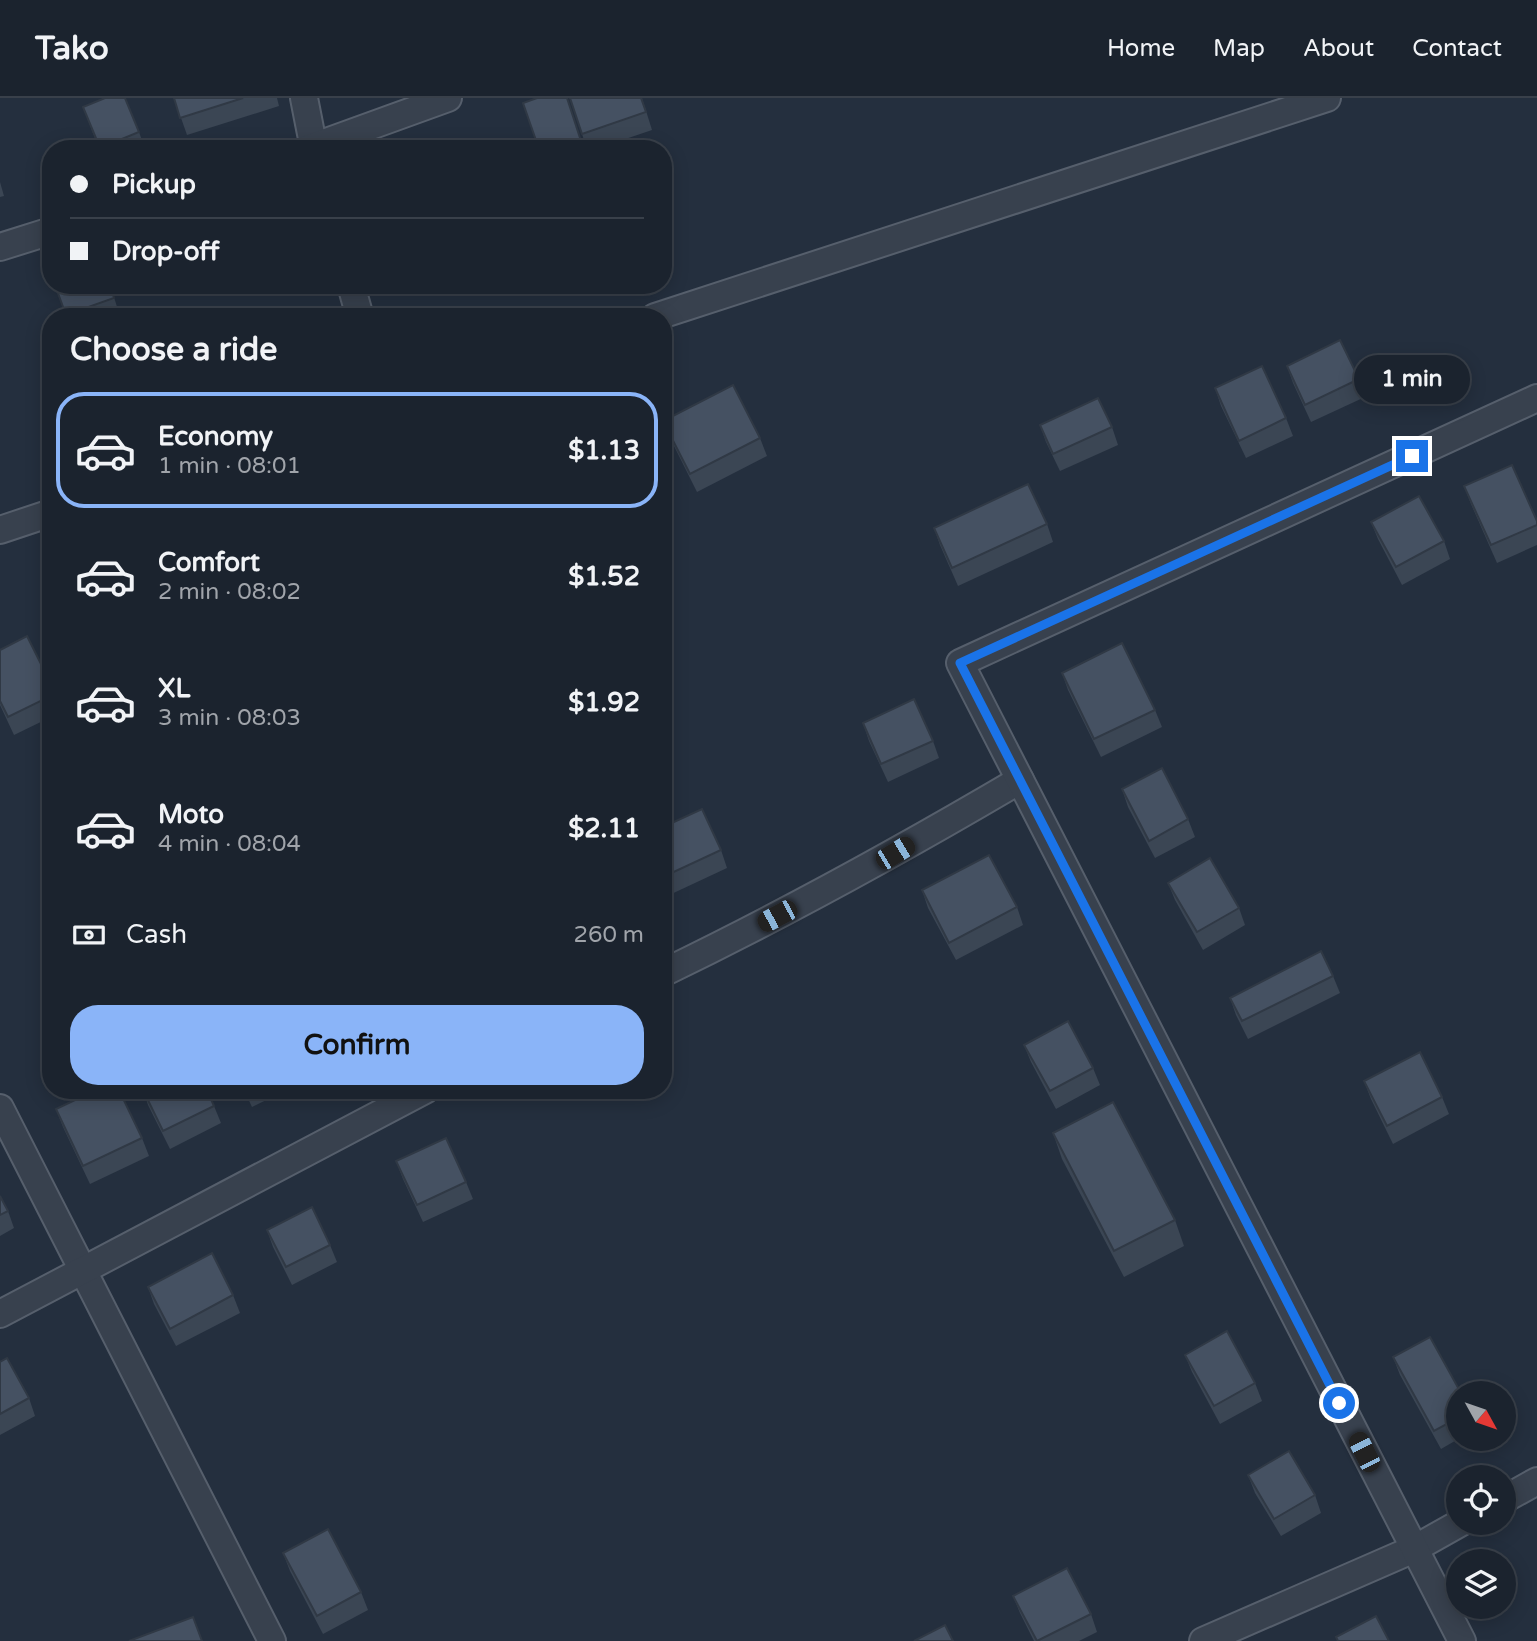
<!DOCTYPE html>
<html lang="en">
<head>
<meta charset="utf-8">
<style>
	body { margin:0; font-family:"Varela Round",sans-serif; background:#282f3a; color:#f1f3f6; height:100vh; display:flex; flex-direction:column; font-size:26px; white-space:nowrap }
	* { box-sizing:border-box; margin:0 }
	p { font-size:23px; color:#a0a4aa }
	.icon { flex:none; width:38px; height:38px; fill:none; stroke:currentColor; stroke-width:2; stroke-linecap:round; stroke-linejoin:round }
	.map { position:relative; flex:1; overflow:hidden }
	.panel { position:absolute; left:42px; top:210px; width:630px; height:791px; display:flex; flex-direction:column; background:#1b232e; border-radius:28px; box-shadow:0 4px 18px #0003,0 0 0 2px #39404a }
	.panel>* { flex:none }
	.top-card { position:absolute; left:42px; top:42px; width:630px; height:154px; border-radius:28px; box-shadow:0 4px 18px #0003,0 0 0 2px #39404a; display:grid; align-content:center; height:154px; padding:0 28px; background:#1b232e }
	.needle { width:46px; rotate:130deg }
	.fabs { position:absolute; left:1446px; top:1283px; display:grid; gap:14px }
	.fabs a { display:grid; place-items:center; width:70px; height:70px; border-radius:50%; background:#1b232e; box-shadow:0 4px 18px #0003,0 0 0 2px #39404a; font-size:35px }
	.end { position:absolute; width:32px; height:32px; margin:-16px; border:9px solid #1a73e8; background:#fff; box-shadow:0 0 0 4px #fff }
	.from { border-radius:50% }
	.bubble { position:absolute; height:49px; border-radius:24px; background:#1b232e; box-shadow:0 4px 18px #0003,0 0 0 2px #39404a; font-size:23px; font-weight:800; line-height:49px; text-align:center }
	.car { position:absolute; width:21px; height:42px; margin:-21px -10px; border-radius:9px; box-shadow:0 0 5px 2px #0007; background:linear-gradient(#222 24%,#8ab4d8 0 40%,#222 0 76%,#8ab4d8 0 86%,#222 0) }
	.top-card b { display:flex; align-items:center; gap:24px; height:66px; font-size:26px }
	.top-card b+b { border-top:2px solid #39404a }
	.top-card i { width:18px; height:18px; background:#f1f3f6 }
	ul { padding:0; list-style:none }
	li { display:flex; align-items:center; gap:21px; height:116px; margin:0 14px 10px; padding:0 14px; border:4px solid transparent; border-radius:28px }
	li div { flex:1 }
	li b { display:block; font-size:26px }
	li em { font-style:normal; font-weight:800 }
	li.active { border-color:#8ab4f8 }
	li>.icon { width:63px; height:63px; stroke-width:1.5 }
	h2 { padding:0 28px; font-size:32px; line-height:84px }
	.pay { display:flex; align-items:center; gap:18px; height:77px; padding:0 28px; font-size:26px }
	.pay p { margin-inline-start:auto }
	.button { display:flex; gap:14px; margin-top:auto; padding:14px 28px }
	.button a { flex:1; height:80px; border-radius:28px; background:#8ab4f8; color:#111; font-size:28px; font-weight:800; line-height:80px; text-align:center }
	header { display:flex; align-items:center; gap:42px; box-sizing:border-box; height:98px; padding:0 35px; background:#1b232e; border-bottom:2px solid #39404a }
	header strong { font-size:33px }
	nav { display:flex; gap:38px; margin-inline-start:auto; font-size:24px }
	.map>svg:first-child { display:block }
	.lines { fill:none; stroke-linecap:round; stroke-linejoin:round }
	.street-casing { stroke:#565f6c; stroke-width:30 }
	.street { stroke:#38414e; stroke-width:26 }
	.wall { fill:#3b4654 }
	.building { fill:#455162; stroke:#303945; stroke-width:2 }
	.route { stroke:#1a73e8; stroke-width:9 }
</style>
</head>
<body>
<header>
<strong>Tako</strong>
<nav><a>Home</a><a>Map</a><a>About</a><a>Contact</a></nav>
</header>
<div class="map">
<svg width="1537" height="1543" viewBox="0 0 1537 1543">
	<rect width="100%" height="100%" fill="#242f3e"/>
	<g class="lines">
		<g class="street-casing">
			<g id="street">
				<path d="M304,0l10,51"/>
				<path d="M307,51l141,-51"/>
				<path d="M0,149l51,-16"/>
				<path d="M351,187l9,32"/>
				<path d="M655,219l672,-219"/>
				<path d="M0,432l51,-17"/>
				<path d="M663,875c122,-59 240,-124 357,-193"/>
				<path d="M0,1010l272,533"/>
				<path d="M0,1216l425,-224"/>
				<path d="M1503,1402l34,-19"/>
				<path d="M1203,1543l211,-92 48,-27"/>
				<path d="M1462,1543l-502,-978 577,-265"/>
			</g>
		</g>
		<use href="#street" class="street"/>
	</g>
	<g class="wall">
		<path d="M174,0h103l2,8 -92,29z"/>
		<path d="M567,0l17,51h-45z"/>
		<path d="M570,0h72l10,32 -56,19h-9z"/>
		<path d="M83,9l56,25 6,17h-46z"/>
		<path d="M0,84l4,14 -4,1z"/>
		<path d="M55,187h55l10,31 -2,1h-51z"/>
		<path d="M113,187h13l-12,4z"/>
		<path d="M1287,268l72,13 6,18 -54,25 -18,-39z"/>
		<path d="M1215,290l71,30 7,18 -47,22 -25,-52z"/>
		<path d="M663,323l97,17 7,18 -70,36 -27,-54z"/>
		<path d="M1040,327l72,2 6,18 -58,26 -14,-29z"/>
		<path d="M1464,388l73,35v24l-40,18 -26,-59z"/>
		<path d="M1371,424l73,19 6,18 -48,26 -24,-46z"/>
		<path d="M1047,426l6,18 -95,44 -18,-41 -6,-17z"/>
		<path d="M0,552l51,34v33l-37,18 -14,-30z"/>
		<path d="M1062,575l93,37 7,17 -61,30 -33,-67z"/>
		<path d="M863,625l70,18 6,17 -51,24 -19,-41z"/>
		<path d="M1122,691l66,30 7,18 -40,21 -27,-51z"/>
		<path d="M663,729l58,23 6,18 -62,29 -2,-3z"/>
		<path d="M1168,785l71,25 6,17 -42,25 -28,-50z"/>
		<path d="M922,792l95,17 6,18 -67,35 -28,-52z"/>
		<path d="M1333,878l7,17 -92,46 -12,-24 -6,-17z"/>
		<path d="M1024,947l69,23 7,17 -44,24 -25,-47z"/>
		<path d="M1364,983l78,16 7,17 -56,30 -22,-45z"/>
		<path d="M143,992l71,16 7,17 -51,26 -22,-44z"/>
		<path d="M244,992h43l-35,17z"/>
		<path d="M56,1011l86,29 7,18 -59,28 -27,-57z"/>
		<path d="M1053,1035l122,87 9,26 -60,31 -62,-118z"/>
		<path d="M396,1063l70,21 7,17 -50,23 -20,-43z"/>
		<path d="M0,1098l8,15 6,17 -14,8z"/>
		<path d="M267,1132l63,15 7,17 -45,23 -19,-38z"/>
		<path d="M148,1189l85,8 7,18 -64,33 -22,-42z"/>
		<path d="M1185,1257l70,28 7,18 -42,23 -28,-52z"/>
		<path d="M1393,1259l65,36v45h2l-19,11 -41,-74z"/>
		<path d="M0,1264l29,36 6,18 -35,19z"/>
		<path d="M1248,1377l67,20 6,18 -40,23 -26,-43z"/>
		<path d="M283,1455l78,39 7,18 -45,24 -33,-63z"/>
		<path d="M1013,1498l78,18 6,18 -18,9h-45l-14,-28z"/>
	</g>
	<g class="building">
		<path d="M105,0h20l14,34 -39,16 -17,-41z"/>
		<path d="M174,0h69l-63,20z"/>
		<path d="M537,0h30l14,43 -21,8h-21l-16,-46z"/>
		<path d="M570,0h71l5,14 -64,22z"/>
		<path d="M55,187h55l4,13 -48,17z"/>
		<path d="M1340,242l19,39 -54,26 -18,-39z"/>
		<path d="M1262,268l24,52 -47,23 -24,-53z"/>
		<path d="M733,287l27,53 -70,36 -27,-53z"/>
		<path d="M1098,300l14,29 -59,27 -13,-29z"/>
		<path d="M1512,367l25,56v4l-46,20 -27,-59z"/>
		<path d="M1028,386l19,40 -95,44 -18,-40z"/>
		<path d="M1419,398l25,45 -48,26 -25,-45z"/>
		<path d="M27,538l24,48v12l-43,21 -8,-16v-51z"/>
		<path d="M1122,545l33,67 -61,29 -32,-66z"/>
		<path d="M914,601l19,42 -52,23 -18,-41z"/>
		<path d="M1162,670l26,51 -39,22 -27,-52z"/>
		<path d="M702,711l19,41 -58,27v-50z"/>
		<path d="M989,757l28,52 -68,36 -27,-53z"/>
		<path d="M1210,760l29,50 -42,24 -29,-49z"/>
		<path d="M1321,853l12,25 -91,45 -12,-23z"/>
		<path d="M1068,923l25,47 -43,23 -26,-46z"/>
		<path d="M1420,954l22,45 -55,29 -23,-45z"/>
		<path d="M96,992h23l23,48 -59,28 -27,-57z"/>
		<path d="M143,992h64l7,16 -51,25z"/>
		<path d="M1113,1004l62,118 -61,31 -61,-118z"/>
		<path d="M446,1040l20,44 -49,23 -21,-44z"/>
		<path d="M0,1098l8,15 -8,4z"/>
		<path d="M312,1109l18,38 -44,22 -19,-37z"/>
		<path d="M212,1155l21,42 -63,34 -22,-42z"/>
		<path d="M1227,1233l28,52 -41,23 -29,-51z"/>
		<path d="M1430,1239l31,56h-3v25l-24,13 -41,-74z"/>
		<path d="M7,1260l22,40 -29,16v-52z"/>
		<path d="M1289,1353l26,44 -41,24 -26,-44z"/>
		<path d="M328,1431l33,63 -44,24 -34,-63z"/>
		<path d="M1067,1470l24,46 -54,27 -24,-45z"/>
		<path d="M1376,1518l13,25h-51l-2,-4z"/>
		<path d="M193,1519l9,24h-73z"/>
		<path d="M945,1527l8,16h-39z"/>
	</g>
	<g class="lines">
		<path class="route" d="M1339,1305l-379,-740 452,-207"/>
	</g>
</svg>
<div class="fabs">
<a><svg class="needle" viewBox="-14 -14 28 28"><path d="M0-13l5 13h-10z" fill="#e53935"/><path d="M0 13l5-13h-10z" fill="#a0a4aa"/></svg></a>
<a><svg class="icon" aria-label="locate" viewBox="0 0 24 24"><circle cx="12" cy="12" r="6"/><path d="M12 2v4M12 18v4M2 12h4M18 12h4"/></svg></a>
<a><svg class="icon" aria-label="layers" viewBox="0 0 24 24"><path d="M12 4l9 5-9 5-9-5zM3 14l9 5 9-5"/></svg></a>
</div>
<i class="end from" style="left:1339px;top:1305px"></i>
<i class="end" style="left:1412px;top:358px"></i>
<div class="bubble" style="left:1354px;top:257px;width:116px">1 min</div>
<i class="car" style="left:895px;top:755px;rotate:59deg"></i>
<i class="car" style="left:777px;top:818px;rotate:242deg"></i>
<i class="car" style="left:1364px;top:1354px;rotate:333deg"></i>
<div class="top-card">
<b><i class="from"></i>Pickup</b>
<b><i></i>Drop-off</b>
</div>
<section class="panel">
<h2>Choose a ride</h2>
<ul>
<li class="active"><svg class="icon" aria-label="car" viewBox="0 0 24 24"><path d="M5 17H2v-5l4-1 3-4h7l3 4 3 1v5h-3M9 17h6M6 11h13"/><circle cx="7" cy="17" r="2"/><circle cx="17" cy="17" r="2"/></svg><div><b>Economy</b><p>1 min · 08:01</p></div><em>$1.13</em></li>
<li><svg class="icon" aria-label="car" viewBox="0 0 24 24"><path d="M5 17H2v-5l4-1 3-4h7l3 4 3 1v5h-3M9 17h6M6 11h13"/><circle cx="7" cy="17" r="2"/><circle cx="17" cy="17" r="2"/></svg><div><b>Comfort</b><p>2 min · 08:02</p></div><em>$1.52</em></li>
<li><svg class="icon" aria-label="car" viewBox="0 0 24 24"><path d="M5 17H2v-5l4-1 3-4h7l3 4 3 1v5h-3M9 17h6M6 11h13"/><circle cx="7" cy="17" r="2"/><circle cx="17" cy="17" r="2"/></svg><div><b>XL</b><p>3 min · 08:03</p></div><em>$1.92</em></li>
<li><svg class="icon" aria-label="car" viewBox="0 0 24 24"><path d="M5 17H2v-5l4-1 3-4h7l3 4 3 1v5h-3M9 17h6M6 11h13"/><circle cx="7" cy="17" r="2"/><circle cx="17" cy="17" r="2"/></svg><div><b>Moto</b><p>4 min · 08:04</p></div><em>$2.11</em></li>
</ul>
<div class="pay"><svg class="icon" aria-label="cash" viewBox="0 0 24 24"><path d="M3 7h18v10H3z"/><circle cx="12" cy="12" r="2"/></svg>Cash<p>260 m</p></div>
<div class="button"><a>Confirm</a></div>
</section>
</div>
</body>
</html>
